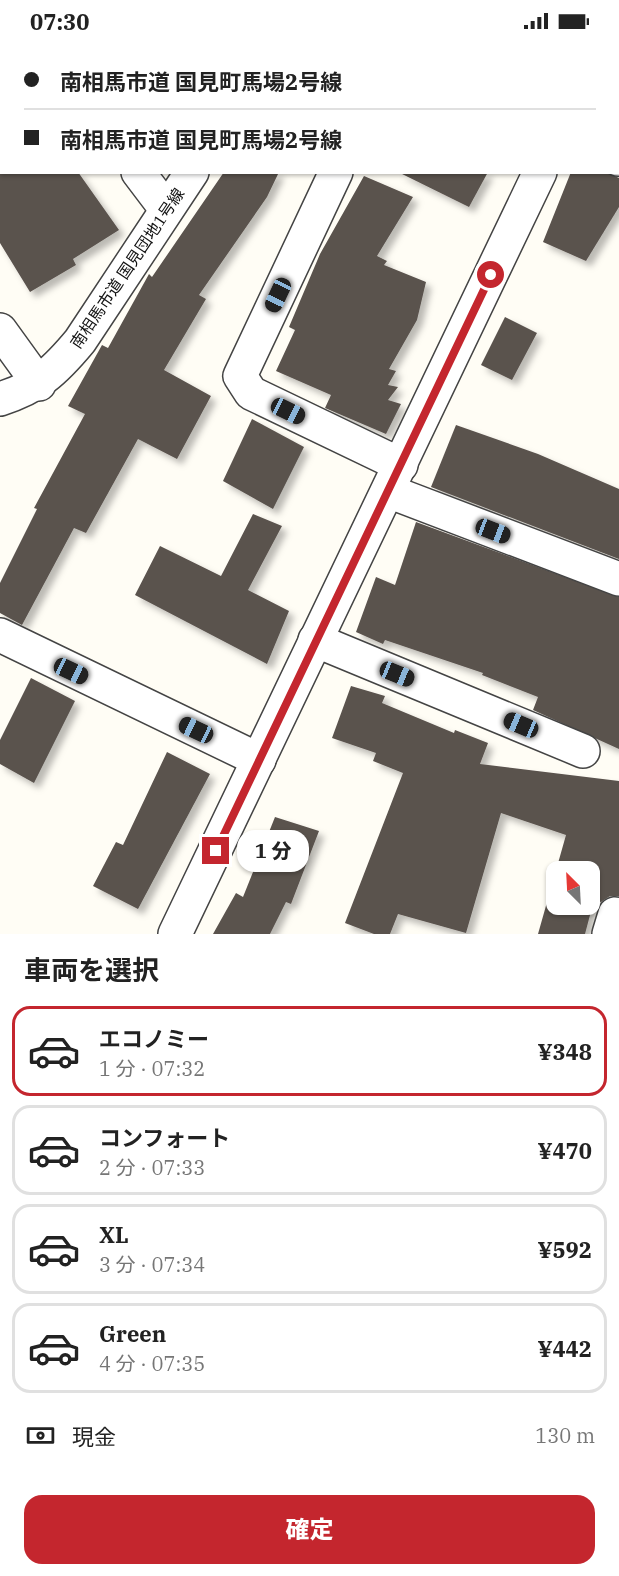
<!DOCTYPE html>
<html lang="ja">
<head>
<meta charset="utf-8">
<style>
	body { margin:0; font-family:"IBM Plex Serif","Noto Sans JP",serif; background:#f2f2f2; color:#222; height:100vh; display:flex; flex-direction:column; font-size:22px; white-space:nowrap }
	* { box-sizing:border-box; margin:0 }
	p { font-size:20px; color:#767676 }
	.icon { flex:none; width:33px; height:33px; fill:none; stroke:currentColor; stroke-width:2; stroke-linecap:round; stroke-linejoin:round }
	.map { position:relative; height:892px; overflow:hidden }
	.side { display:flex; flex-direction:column; background:#fff; flex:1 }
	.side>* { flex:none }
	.hud { position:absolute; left:0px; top:0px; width:620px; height:132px; box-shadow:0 2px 4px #0004; display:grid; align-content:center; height:132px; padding:0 24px; background:#fff }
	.needle { width:39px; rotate:336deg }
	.fabs { position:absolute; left:546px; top:819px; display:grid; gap:12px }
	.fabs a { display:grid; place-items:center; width:54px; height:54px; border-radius:12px; background:#fff; box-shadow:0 2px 4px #0004; font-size:30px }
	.end { position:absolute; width:27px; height:27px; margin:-14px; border:8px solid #c4262e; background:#fff; box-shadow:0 0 0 3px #fff }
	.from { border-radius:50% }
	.bubble { position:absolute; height:42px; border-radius:18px; background:#fff; box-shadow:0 2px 4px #0004; font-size:20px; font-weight:800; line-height:42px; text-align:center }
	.car { position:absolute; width:18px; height:36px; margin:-18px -9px; border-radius:8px; box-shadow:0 0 4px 2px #0007; background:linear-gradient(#222 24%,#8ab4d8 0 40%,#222 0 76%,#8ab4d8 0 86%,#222 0) }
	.hud b { display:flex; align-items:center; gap:21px; height:57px; font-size:22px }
	.hud b+b { border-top:2px solid #e0e0e0 }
	.hud i { width:15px; height:15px; background:#222 }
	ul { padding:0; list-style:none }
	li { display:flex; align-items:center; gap:18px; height:90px; margin:0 12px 9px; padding:0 12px; border:3px solid #e0e0e0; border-radius:18px }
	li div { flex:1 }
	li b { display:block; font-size:22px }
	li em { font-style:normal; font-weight:800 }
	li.on { border-color:#c4262e }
	li>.icon { width:54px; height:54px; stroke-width:1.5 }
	h2 { padding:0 24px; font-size:27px; line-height:72px }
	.pay { display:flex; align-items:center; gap:15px; height:66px; padding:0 24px; font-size:22px }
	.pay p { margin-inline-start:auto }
	.action { display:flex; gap:12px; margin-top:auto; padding:12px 24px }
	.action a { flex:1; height:69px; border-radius:18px; background:#c4262e; color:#fff; font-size:24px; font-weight:800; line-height:69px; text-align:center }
	.status { display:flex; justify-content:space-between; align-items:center; height:42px; padding:0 30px; background:#fff; direction:ltr }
	.status svg { height:16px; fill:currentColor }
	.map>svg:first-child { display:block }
	.building { fill:#5a524d; fill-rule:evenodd; filter:url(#shadow) }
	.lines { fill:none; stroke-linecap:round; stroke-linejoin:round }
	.minor-casing { stroke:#444; stroke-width:36 }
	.minor { stroke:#fff; stroke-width:33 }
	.route { stroke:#c4262e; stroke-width:8 }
	.labels { text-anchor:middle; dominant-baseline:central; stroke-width:6; stroke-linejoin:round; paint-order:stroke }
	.street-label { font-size:16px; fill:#111; stroke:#fff }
</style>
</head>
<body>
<div class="status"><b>07:30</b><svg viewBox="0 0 49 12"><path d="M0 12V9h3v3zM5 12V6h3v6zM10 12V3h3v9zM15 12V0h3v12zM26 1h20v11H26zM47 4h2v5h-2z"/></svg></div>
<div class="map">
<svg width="619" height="892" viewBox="0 0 619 892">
	<defs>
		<filter id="shadow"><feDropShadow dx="5.5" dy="5.5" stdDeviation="3" flood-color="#0004"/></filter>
	</defs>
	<rect width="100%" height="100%" fill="#fffdf5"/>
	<g class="building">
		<path d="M0,130h78l41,58 -46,29 3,6 -46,27 -30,-49z"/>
		<path d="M224,130h55l-12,25 -68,98 7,4 -42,71 47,26 -34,63 -39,-20 -52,94 -12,-5 -52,97 -22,-12v-30l37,-74 -3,-1 51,-94 -17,-8 34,-61 6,3 41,-74 3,3z"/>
		<path d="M398,130h90l-19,35z"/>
		<path d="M571,130h35l13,6v29l-33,54 -43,-19z"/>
		<path d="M364,134l49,21 -36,59 10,5 -3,4 42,17 -9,38 -28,49 7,2 -8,14 10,2 -10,13 13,4 -15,30 -61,-26 6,-13 -55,-24 19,-41 -6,-3 31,-73z"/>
		<path d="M505,275l32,16 -25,47 -31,-15z"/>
		<path d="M252,377l52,28 -31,62 -50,-28z"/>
		<path d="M456,383l82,29 81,35v70l-188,-72z"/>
		<path d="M253,472l29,12 -34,64 41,21 -22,53 -132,-69 25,-49 61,30z"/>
		<path d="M416,480l203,75v152l-86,-39 5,-13 -56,-22 1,-2 -98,-33 -2,4 -27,-12 20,-55 19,8z"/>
		<path d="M31,636l44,23 -41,82 -34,-19v-24z"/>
		<path d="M351,644l34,10 -3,7 72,30 1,-3 33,13 -8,21 139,17v115h-9l-9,6 -7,-2 -9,34h-47l28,-99 -65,-22 -35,120 -68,-19 -8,20h-16l-29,-11 58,-150 -30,-12 3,-8 -44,-15zM556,830h34v32h-34z"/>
		<path d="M167,710l43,22 -72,135 -45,-23 23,-44 7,3z"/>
		<path d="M275,775l44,14 -28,73 -5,-2 -16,32h-57l23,-41 7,4z"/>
	</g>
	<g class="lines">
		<g class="minor-casing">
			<g id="minor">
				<path d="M41,0l1,2"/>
				<path d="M293,2l1,-2"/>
				<path d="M601,2l1,-2"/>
				<path d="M618,117h1"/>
				<path d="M138,130l28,37"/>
				<path d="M336,130l-96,204 11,17 150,72"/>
				<path d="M0,288l39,54"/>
				<path d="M0,357c38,-12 55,-28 80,-58l112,-169"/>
				<path d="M388,449l231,88"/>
				<path d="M0,593l259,125"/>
				<path d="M315,598l268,111"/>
				<path d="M175,892l365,-762"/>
				<path d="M609,892l6,-20"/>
			</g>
		</g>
		<use href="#minor" class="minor"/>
	</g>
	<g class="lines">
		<path class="route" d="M216,809l275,-576"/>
	</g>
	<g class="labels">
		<g class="street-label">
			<text transform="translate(127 226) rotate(-56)">南相馬市道 国見団地1号線</text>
		</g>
	</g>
</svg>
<div class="fabs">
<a><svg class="needle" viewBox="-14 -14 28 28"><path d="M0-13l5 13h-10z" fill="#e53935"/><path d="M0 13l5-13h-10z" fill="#767676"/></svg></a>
</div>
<i class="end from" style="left:491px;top:233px"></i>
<i class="end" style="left:216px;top:809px"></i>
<div class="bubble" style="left:237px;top:788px;width:72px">1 分</div>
<i class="car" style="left:278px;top:253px;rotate:205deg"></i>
<i class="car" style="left:288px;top:369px;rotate:116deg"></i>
<i class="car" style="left:493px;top:489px;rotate:111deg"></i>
<i class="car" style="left:71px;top:629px;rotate:115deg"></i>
<i class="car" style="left:397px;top:632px;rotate:112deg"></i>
<i class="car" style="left:521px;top:683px;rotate:293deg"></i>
<i class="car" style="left:196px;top:688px;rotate:295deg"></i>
<div class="hud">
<b><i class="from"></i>南相馬市道 国見町馬場2号線</b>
<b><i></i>南相馬市道 国見町馬場2号線</b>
</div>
</div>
<section class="side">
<h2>車両を選択</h2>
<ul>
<li class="on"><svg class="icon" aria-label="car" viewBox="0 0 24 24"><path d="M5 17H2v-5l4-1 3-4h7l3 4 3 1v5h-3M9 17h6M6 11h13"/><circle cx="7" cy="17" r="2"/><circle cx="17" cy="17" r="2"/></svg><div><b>エコノミー</b><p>1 分 · 07:32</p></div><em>¥348</em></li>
<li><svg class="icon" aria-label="car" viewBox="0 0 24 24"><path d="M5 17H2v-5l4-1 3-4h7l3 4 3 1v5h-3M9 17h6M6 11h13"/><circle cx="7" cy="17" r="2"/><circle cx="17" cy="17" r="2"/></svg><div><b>コンフォート</b><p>2 分 · 07:33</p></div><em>¥470</em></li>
<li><svg class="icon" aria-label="car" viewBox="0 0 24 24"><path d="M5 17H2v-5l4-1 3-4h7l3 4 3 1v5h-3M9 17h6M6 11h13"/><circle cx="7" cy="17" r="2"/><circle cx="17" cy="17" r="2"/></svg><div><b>XL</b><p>3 分 · 07:34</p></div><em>¥592</em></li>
<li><svg class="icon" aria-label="car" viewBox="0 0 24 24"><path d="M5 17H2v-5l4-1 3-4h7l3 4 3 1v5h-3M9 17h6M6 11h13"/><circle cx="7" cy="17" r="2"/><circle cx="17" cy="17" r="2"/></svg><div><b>Green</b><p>4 分 · 07:35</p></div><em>¥442</em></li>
</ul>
<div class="pay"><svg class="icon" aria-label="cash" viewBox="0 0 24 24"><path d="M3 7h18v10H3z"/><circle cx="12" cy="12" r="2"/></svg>現金<p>130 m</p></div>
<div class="action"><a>確定</a></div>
</section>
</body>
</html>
